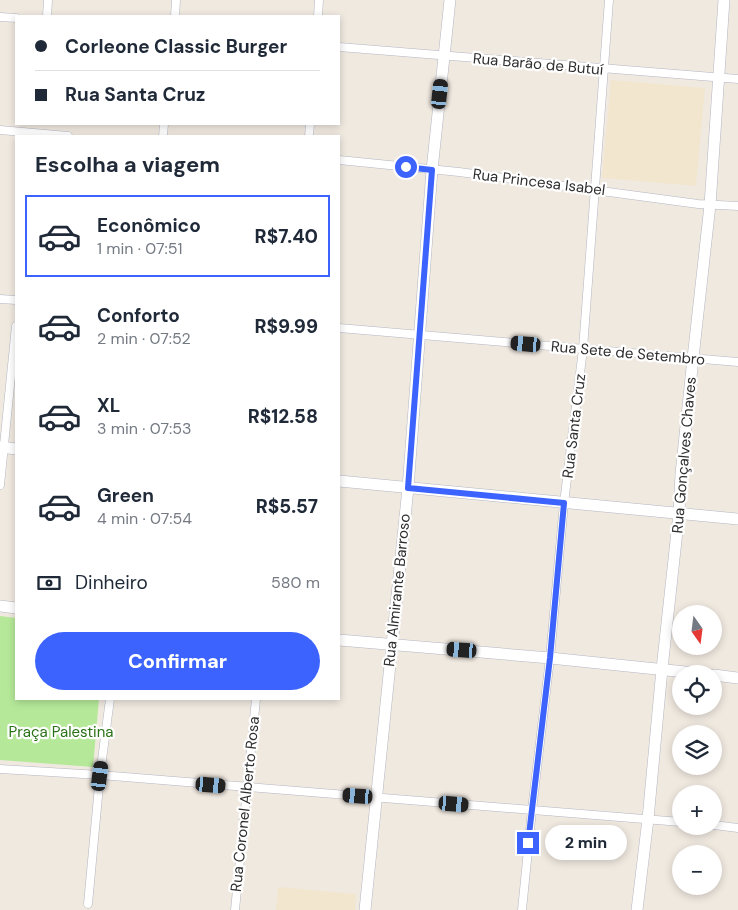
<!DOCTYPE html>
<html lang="pt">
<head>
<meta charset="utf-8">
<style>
	body { margin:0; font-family:"DM Sans",sans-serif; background:#f6f6f7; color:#1f2937; height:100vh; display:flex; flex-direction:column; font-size:19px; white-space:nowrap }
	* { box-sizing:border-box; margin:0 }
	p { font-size:16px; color:#747a83 }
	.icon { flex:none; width:28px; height:28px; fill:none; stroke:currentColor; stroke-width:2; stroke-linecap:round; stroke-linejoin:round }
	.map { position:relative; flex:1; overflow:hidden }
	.side { position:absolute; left:15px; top:135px; width:325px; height:565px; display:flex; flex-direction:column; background:#fff; border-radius:0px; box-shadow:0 2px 8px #0003 }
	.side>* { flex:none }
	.guide { position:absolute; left:15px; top:15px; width:325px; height:110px; border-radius:0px; box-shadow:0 2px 8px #0003; display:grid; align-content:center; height:110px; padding:0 20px; background:#fff }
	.needle { width:32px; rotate:166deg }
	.tools { position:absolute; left:672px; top:605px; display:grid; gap:10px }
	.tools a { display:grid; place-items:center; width:50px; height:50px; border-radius:50%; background:#fff; box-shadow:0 2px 8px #0003; font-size:25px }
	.end { position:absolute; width:22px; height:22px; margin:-11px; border:6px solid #3d63ff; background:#fff; box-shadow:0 0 0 2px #fff }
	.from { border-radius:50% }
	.bubble { position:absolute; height:35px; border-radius:18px; background:#fff; box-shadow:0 2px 8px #0003; font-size:16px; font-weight:800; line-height:35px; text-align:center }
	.car { position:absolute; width:15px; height:30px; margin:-15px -8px; border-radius:6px; box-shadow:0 0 4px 1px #0007; background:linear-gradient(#222 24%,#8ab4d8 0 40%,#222 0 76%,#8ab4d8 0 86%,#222 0) }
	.guide b { display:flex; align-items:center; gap:18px; height:48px; font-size:19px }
	.guide b+b { border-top:1px solid #e0e1e3 }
	.guide i { width:12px; height:12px; background:#1f2937 }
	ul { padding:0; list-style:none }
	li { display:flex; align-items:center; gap:15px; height:82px; margin:0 10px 8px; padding:0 10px; border:2px solid transparent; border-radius:0px }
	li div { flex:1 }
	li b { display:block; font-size:19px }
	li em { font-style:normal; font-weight:800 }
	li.selected { border-color:#3d63ff }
	li>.icon { width:45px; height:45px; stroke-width:1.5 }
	h2 { padding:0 20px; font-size:22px; line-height:60px }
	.pay { display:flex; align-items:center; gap:12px; height:55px; padding:0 20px; font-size:19px }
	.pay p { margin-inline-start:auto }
	.action { display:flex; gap:10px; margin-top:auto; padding:10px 20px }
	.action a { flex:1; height:58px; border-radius:30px; background:#3d63ff; color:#fff; font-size:20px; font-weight:800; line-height:58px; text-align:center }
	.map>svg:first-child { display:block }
	.education { fill:#f2e6cf }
	.green { fill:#b5e999 }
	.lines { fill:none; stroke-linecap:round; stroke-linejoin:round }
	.street-casing { stroke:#b4b6c2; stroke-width:9 }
	.secondary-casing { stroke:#b4b6c2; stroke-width:12 }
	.street { stroke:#fff; stroke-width:8 }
	.secondary { stroke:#fff; stroke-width:11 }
	.route { stroke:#3d63ff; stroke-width:6 }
	.labels { text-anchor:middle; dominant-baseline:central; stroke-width:4.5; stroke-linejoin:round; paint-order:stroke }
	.street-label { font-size:15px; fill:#2e2e2e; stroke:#fff }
	.park-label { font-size:15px; fill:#2a7216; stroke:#fff }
</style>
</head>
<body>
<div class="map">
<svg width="738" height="910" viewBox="0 0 738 910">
	<rect width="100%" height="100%" fill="#f0e9e0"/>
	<g class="education">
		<path d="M611,80l94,8 -9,98 -94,-8z"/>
		<path d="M278,887l78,7 -1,16h-79z"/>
	</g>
	<path class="green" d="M0,616l16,2v81h83l-6,68 -93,-7z"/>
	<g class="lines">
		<g class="street-casing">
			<g id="street">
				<path d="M47,16l1,-16"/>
				<path d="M175,16l1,-16"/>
				<path d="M318,16l1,-16"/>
				<path d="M0,17l16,1"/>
				<path d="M339,47l399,32"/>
				<path d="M0,130l68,6"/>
				<path d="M163,136l1,-12"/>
				<path d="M309,136l1,-12"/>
				<path d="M339,160l120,12 239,32 40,2"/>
				<path d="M0,299l16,1"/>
				<path d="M339,328l399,34"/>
				<path d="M0,485l16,-159"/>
				<path d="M0,769l100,6 581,47"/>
				<path d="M714,825l24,3"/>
				<path d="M88,904l12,-129 10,-76"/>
				<path d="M235,910l21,-211"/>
				<path d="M522,910l10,-100 18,-152 14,-155 19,-154 26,-349"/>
			</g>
		</g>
		<g class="secondary-casing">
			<g id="secondary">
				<path d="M0,447l16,2"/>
				<path d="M339,481l399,38"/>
				<path d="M0,606l16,2"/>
				<path d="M339,640l211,18 155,16"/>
				<path d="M714,675l24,3"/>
				<path d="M365,910l43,-422 24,-318 18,-170"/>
				<path d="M637,910l11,-91 14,-150 17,-156 2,-39 12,-116 17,-153 14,-205"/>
			</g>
		</g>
		<use href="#street" class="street"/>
		<use href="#secondary" class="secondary"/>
	</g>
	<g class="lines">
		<path class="route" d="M406,167l26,3 -24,318 156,15 -14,155 -22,185"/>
	</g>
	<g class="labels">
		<g class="street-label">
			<text transform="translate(538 64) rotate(5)">Rua Barão de Butuí</text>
			<text transform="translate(539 182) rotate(7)">Rua Princesa Isabel</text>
			<text transform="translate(628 353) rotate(5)">Rua Sete de Setembro</text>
			<text transform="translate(574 426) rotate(-83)">Rua Santa Cruz</text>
			<text transform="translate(684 455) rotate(-85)">Rua Gonçalves Chaves</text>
			<text transform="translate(397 590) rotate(-84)">Rua Almirante Barroso</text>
			<text transform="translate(245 804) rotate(-84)">Rua Coronel Alberto Rosa</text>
		</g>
		<g class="park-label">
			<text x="61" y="732">Praça Palestina</text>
		</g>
	</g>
</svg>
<div class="tools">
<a><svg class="needle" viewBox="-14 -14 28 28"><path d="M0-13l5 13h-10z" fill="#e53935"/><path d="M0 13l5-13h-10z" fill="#747a83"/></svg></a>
<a><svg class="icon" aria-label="locate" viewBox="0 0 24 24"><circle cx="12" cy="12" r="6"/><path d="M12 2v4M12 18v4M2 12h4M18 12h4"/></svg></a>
<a><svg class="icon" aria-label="layers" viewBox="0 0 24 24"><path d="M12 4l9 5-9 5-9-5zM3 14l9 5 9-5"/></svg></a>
<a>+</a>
<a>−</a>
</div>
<i class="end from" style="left:406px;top:167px"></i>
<i class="end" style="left:528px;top:843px"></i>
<div class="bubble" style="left:545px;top:825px;width:82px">2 min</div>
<i class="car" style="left:440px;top:94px;rotate:6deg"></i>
<i class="car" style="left:526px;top:344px;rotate:275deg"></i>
<i class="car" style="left:462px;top:650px;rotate:274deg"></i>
<i class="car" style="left:100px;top:776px;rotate:7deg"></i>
<i class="car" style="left:211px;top:785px;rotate:95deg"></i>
<i class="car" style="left:358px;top:796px;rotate:274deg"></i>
<i class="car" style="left:454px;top:804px;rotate:95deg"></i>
<div class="guide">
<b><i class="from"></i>Corleone Classic Burger</b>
<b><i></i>Rua Santa Cruz</b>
</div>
<section class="side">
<h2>Escolha a viagem</h2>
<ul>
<li class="selected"><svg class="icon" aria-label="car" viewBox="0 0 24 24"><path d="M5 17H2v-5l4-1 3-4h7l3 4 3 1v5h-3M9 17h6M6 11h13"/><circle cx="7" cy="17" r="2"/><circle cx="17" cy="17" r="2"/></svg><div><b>Econômico</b><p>1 min · 07:51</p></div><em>R$7.40</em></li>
<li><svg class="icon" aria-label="car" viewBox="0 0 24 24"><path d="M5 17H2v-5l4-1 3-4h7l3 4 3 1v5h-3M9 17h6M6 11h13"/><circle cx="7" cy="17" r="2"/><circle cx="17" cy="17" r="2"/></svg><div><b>Conforto</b><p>2 min · 07:52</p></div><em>R$9.99</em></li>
<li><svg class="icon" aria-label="car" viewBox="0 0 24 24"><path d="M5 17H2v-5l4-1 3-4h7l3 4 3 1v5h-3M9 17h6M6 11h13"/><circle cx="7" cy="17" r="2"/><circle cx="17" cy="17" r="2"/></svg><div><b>XL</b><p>3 min · 07:53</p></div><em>R$12.58</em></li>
<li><svg class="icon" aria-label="car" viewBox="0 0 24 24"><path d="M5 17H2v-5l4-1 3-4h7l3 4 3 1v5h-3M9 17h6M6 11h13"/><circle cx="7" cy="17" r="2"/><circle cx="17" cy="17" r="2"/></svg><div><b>Green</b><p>4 min · 07:54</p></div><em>R$5.57</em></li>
</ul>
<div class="pay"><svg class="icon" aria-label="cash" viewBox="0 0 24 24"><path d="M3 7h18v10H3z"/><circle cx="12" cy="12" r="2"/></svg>Dinheiro<p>580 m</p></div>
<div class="action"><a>Confirmar</a></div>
</section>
</div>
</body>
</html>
